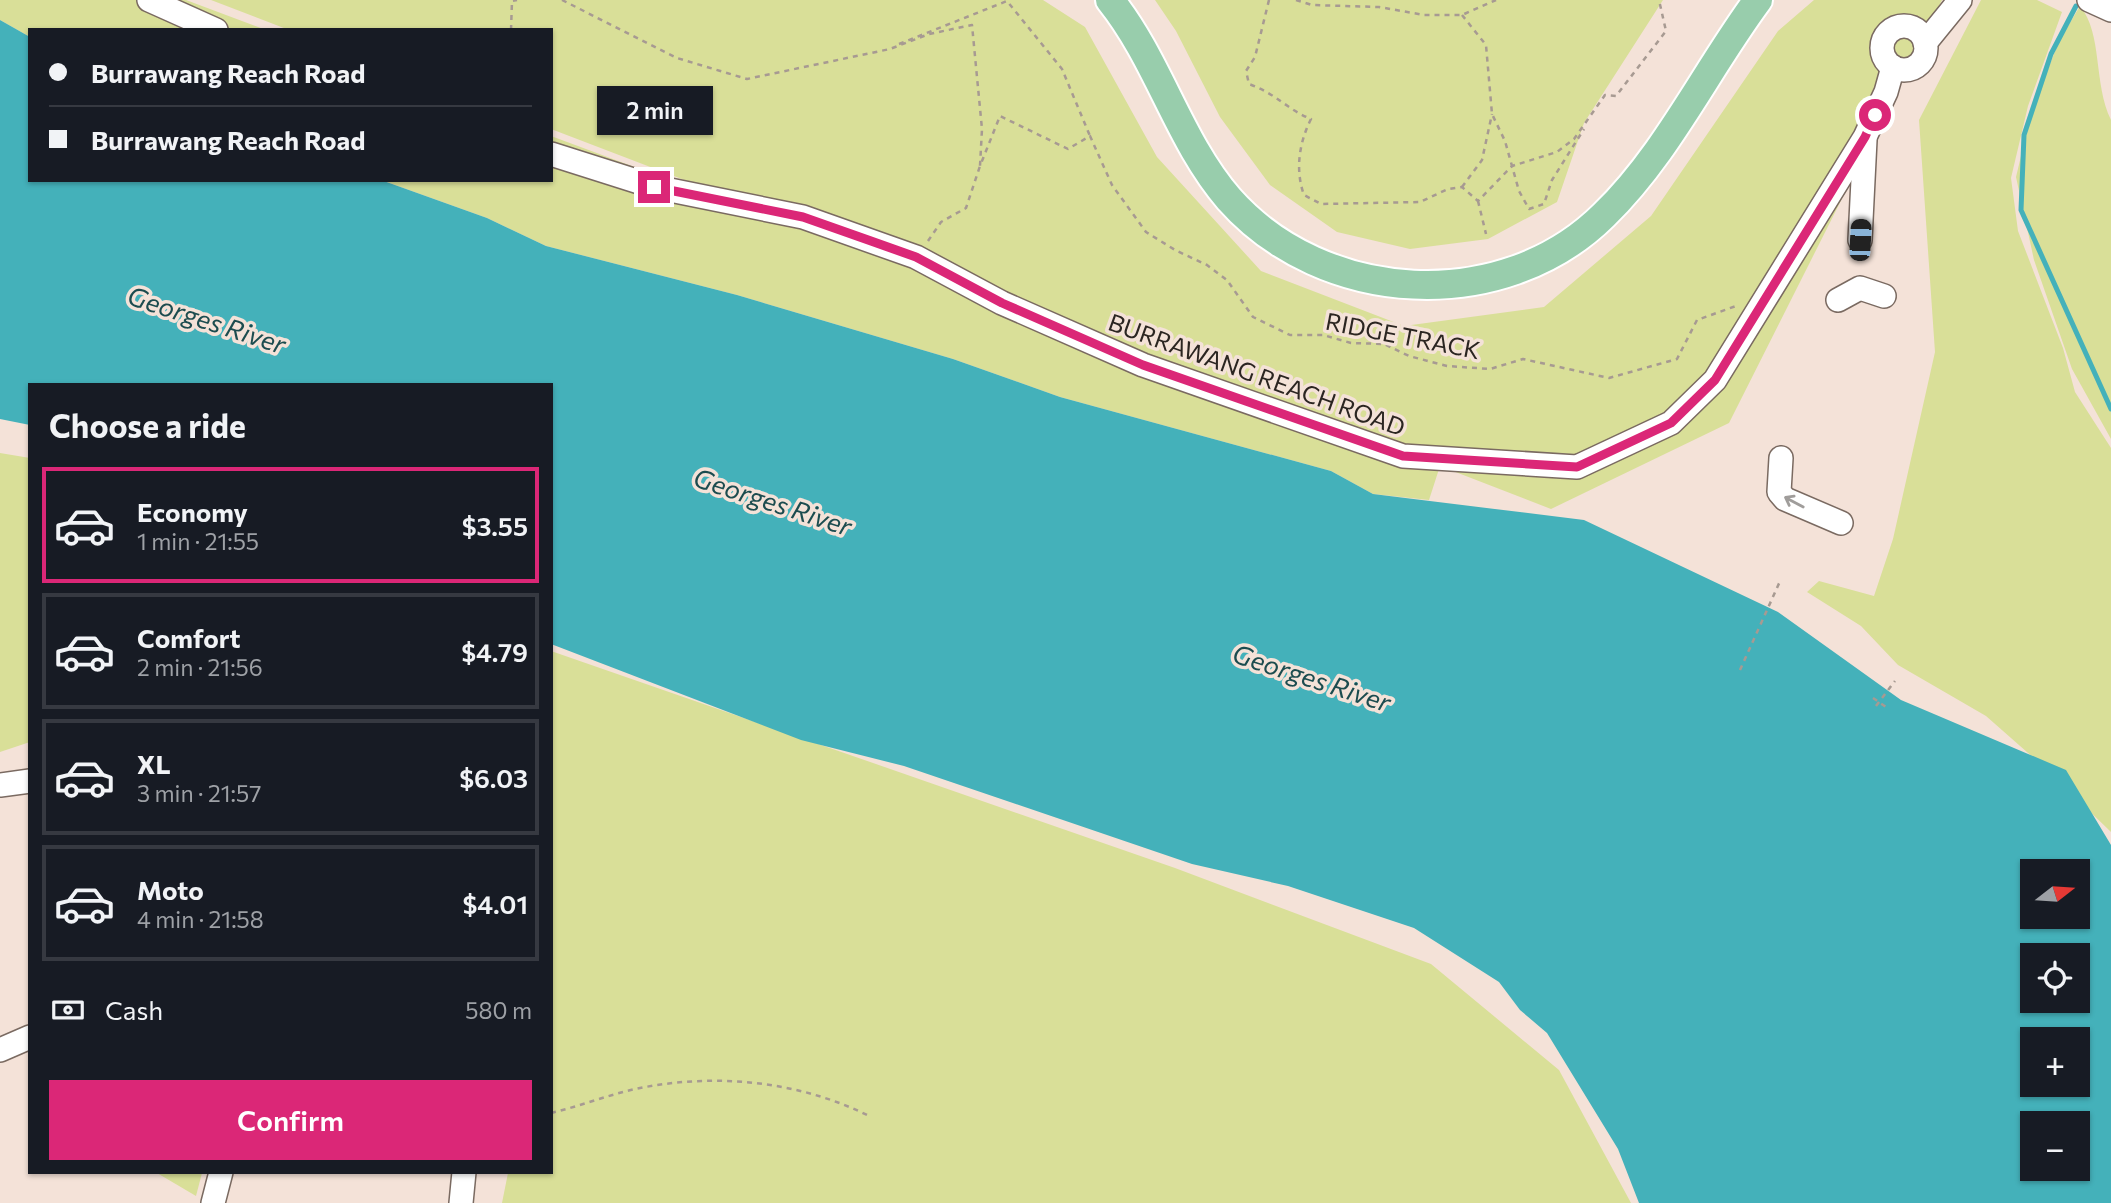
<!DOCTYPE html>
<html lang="en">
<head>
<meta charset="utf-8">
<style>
	body { margin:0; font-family:Commissioner,sans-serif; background:#242831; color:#f1f3f6; height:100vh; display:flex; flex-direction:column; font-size:26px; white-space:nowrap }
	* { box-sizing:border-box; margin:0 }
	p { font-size:23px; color:#9ea1a6 }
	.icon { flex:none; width:38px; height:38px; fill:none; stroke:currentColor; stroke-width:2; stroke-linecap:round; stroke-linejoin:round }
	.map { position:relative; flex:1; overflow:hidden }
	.details { position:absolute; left:28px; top:383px; width:525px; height:791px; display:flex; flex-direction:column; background:#171b24; border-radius:0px; box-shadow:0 2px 5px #0004 }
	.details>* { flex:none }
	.top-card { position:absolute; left:28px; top:28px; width:525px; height:154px; border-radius:0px; box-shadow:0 2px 5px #0004; display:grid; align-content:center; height:154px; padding:0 21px; background:#171b24 }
	.needle { width:46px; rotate:73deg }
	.controls { position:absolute; left:2020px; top:859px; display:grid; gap:14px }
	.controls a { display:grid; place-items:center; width:70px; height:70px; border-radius:0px; background:#171b24; box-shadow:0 2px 5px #0004; font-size:35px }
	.end { position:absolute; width:32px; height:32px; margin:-16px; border:9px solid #db2777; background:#fff; box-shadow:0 0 0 4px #fff }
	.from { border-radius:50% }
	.bubble { position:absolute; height:49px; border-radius:0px; background:#171b24; box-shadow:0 2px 5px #0004; font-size:23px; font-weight:600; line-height:49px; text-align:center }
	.car { position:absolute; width:21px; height:42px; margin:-21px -10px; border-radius:9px; box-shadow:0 0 5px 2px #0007; background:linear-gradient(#222 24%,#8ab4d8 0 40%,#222 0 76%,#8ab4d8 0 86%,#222 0) }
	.top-card b { display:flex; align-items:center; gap:24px; height:66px; font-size:26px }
	.top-card b+b { border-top:2px solid #363941 }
	.top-card i { width:18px; height:18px; background:#f1f3f6 }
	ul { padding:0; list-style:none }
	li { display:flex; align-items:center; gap:21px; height:116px; margin:0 14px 10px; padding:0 7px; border:4px solid #363941; border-radius:0px }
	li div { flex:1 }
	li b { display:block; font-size:26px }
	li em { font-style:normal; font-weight:600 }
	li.active { border-color:#db2777 }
	li>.icon { width:63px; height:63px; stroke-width:1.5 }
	h2 { padding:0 21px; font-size:32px; line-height:84px }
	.pay { display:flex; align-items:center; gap:18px; height:77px; padding:0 21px; font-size:26px }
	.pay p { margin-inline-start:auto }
	.cta { display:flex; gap:14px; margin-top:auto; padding:14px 21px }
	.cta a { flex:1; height:80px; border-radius:0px; background:#db2777; color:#fff; font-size:28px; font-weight:600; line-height:80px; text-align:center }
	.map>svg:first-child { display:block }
	.green { fill:#d9df98 }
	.water { fill:#44b1ba; fill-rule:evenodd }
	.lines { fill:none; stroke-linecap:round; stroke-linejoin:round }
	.stream { stroke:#44b1ba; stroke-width:5 }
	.minor-casing { stroke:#7a6a61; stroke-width:26 }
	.major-casing { stroke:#fff; stroke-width:32 }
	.path { stroke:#a79a92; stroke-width:2.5; stroke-dasharray:5 5; stroke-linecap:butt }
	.minor { stroke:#fff; stroke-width:23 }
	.major { stroke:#98cdac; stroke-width:28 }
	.oneway { stroke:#a09d9b }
	.route { stroke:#db2777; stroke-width:9 }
	.labels { text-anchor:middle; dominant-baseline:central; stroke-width:7; stroke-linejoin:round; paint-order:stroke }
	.street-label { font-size:24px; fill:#2b2521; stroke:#f4e2d8 }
	.water-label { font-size:26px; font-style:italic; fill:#1c4c4f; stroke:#f4e2d8 }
</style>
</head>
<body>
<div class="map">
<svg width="2111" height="1203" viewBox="0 0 2111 1203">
	<rect width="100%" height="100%" fill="#f4e2d8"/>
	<g class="green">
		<path d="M0,0h186l80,30h-236v7l-30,-17z"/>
		<path d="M211,0h832l42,27 72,130 104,114 143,55 140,-19 107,-91 127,-185 36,-31h128l-213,423 -178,86 -111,-43 -11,34 -56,-6 -42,-23 -271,-74 -107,-38 -216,-64 -191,-49 -59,-28 -106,-38h170v-44l223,83 59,18 -282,-108v-99h-262z"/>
		<path d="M1155,0h508l-79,123 -27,79 -69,37 -78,10 -73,-17 -67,-47 -50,-68 -44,-86z"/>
		<path d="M1981,0h56l25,12 -34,94 -17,72 7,53 45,117 12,44 36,56v384l-66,-64 -59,-52 -88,-51 -37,-39 -54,-34 12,-11 55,15 19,-57 42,-187 -16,-232z"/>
		<path d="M2080,6c23,28 13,77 31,114v319l-39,-70 -38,-109 -18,-83 16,-67 27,-69z"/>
		<path d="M0,453l30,5v284l-30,10z"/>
		<path d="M551,651l624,217 256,96 128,106 72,133h-1129l6,-30 43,-1z"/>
		<path d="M157,1173h45l-6,23z"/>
	</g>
	<path class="water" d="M0,20l30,17v143h351l106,38 59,28 191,49 216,64 107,38 271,74 42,23 211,26 194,92 123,88 165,70 45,75v358h-472l-21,-54 -71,-116 -27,-23 -21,-28 -85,-54 -126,-42 -96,-22 -288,-98 -103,-26 -250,-96v-259h-521v40l-30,-6zM2032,872h45v45h-45zM2032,956h45v45h-45zM2032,1040h45v45h-45zM2032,1124h45v45h-45z"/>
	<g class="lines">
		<path class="stream" d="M2076,6l-25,48 -27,81 -3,75 90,199"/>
		<g class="minor-casing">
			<g id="minor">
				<path d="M149,0l67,30"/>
				<path d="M2089,0l22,10"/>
				<circle cx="1904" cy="48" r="22"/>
				<path d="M1925,43l35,-43"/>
				<path d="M551,154l104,33 148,30 113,40 86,46 141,62 260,91 174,11 94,-44 44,-43 150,-243 21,-45 7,-25"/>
				<path d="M1860,240l5,-100"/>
				<path d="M1838,300l22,-12 24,8"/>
				<path d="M1781,458l-2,34 6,7 56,24"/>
				<path d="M0,785l30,-4"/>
				<path d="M0,1050l30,-13"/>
				<path d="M213,1203l8,-31"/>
				<path d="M461,1203l3,-31"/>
			</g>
		</g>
		<g class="major-casing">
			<path id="major" d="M1110,0c49,61 68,140 119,199 94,106 273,117 375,16 63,-61 102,-145 154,-215"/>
		</g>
		<g class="path">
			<path d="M562,0l115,58 70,21 143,-30 39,-15 43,-9 10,104 -2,37 20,-50 68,33 22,-13 22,49 34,47 29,18 32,15 20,15 26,37 37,18h33l28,8 33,1 25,12 38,10 43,3 33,-10 86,19 68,-19 20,-39 39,-14"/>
			<path d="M1269,0l-14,57 -9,14 3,13c26,9 39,26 62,35 -12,24 -16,51 -7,76l17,9 99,-2 28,-13 14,-2 16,14 34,-35 45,-14 17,-13 31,-44 11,1 50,-65 -7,-31"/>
			<path d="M1296,0l16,5 67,2 45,8h38l34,-15"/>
			<path d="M1462,15l24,30 6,69 13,27 14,50 10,18 15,-5 8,-24 32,-51"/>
			<path d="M511,30l1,-29 5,-1"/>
			<path d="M899,44l108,-43 55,68 28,67"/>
			<path d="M1462,187l20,-27 10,-46"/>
			<path d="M1478,201l8,33"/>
			<path d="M928,241l13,-19 25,-14 14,-42"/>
			<path d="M1740,670l41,-91"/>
			<path d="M1873,698l13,9"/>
			<path d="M1876,706l19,-25"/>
			<path d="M551,1113c30,-7 59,-19 89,-25 76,-15 158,-7 227,27"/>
		</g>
		<use href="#minor" class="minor"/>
		<use href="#major" class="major"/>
	</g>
	<defs><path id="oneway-shaft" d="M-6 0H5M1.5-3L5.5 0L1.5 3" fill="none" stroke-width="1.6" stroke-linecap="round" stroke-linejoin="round" transform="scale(1.75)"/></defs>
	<use class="oneway" href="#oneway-shaft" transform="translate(1794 502) rotate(-152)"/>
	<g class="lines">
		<path class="route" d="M654,187l149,30 68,24 45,16 86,46 141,62 260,91 174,11 94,-44 44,-43 150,-243 10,-22"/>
	</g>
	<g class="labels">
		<g class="street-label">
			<text transform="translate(1403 335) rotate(11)">RIDGE TRACK</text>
			<text transform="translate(1257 374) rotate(20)">BURRAWANG REACH ROAD</text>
		</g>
		<g class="water-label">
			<text transform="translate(207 319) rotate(18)">Georges River</text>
			<text transform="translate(773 501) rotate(18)">Georges River</text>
			<text transform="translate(1312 677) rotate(18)">Georges River</text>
		</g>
	</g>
</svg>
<div class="controls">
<a><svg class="needle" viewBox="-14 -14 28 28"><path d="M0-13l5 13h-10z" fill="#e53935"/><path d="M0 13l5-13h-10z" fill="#9ea1a6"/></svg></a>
<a><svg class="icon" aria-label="locate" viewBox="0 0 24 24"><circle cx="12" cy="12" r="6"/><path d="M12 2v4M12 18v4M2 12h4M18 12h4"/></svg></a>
<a>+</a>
<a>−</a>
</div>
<i class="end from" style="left:1875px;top:115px"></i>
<i class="end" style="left:654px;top:187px"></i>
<div class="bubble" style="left:597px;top:86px;width:116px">2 min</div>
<i class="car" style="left:1860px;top:240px;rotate:3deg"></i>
<div class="top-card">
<b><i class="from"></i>Burrawang Reach Road</b>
<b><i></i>Burrawang Reach Road</b>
</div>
<section class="details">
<h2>Choose a ride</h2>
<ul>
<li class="active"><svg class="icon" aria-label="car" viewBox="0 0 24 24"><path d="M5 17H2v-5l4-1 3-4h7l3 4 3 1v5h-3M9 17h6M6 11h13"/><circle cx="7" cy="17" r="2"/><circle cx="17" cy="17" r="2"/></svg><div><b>Economy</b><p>1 min · 21:55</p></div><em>$3.55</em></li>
<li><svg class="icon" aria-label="car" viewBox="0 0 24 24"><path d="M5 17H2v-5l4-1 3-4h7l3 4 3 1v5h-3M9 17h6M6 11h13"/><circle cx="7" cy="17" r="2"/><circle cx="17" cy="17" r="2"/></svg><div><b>Comfort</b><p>2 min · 21:56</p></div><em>$4.79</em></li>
<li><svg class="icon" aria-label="car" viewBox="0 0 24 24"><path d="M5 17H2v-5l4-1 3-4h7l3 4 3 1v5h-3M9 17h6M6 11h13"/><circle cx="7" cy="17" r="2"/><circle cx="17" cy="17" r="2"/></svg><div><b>XL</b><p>3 min · 21:57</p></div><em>$6.03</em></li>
<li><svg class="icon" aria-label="car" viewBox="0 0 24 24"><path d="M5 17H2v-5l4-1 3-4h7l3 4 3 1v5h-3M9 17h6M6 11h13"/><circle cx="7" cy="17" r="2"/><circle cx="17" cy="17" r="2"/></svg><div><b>Moto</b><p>4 min · 21:58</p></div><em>$4.01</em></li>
</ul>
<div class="pay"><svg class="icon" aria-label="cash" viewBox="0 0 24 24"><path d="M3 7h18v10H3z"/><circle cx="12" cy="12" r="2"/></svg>Cash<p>580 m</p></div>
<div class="cta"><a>Confirm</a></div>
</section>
</div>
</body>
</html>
